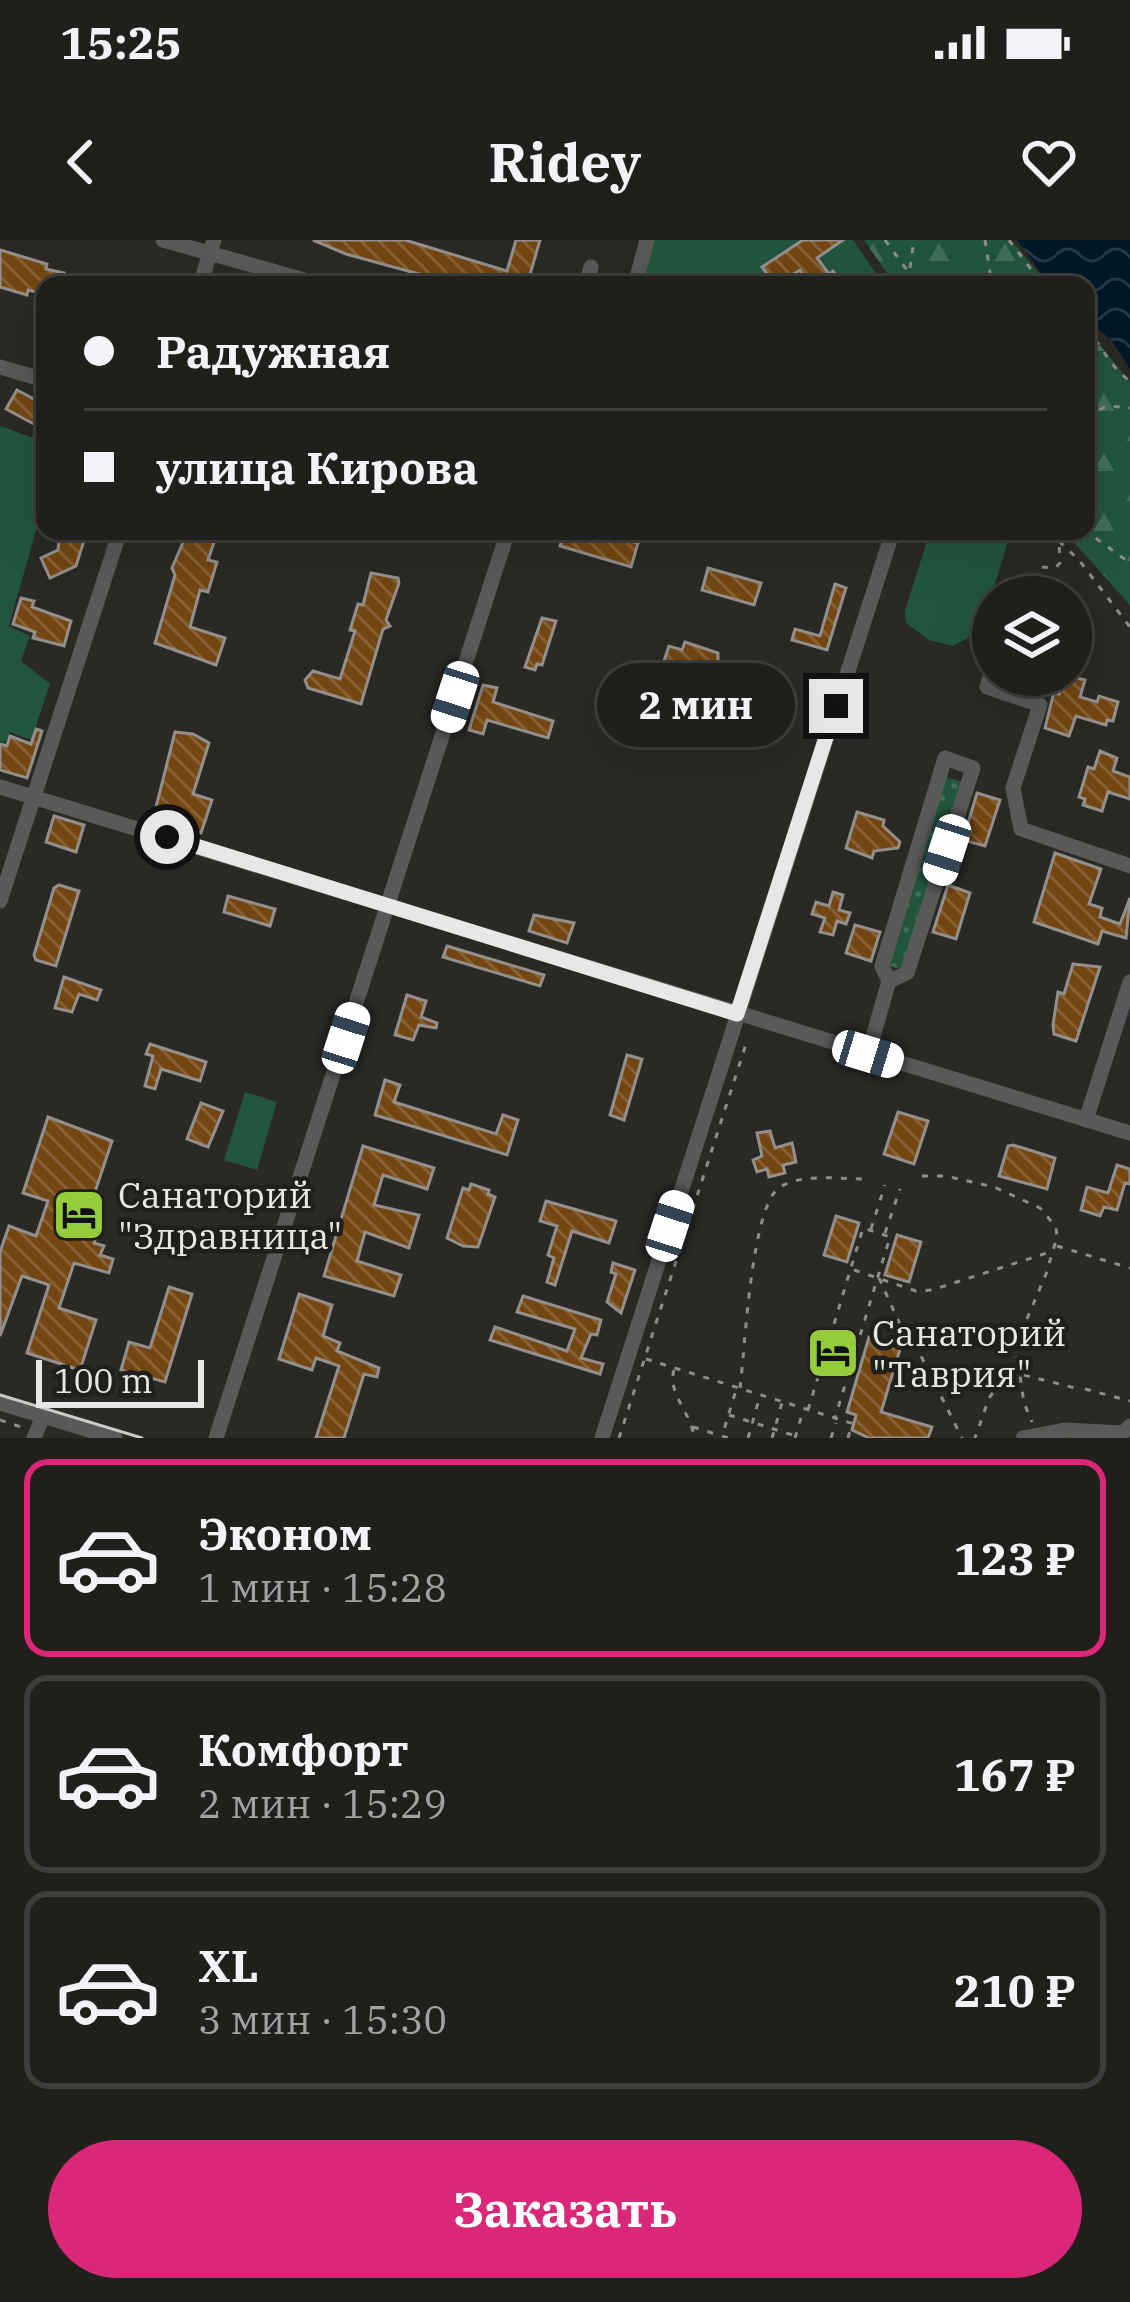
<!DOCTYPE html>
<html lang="ru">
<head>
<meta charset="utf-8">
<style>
	body { margin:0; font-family:"IBM Plex Serif",serif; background:#2d2c29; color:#f1f3f6; height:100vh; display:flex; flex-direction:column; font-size:45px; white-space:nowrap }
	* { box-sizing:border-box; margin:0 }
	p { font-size:39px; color:#a2a2a3 }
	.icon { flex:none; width:66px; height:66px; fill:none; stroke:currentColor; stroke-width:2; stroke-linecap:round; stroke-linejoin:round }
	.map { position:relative; height:1198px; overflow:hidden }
	.sheet { display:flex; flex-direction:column; background:#201f1c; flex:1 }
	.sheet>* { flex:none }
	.banner { position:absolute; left:36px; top:36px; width:1059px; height:264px; border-radius:24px; box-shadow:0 12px 48px #0002,0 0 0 3px #3d3d3b; display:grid; align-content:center; height:264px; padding:0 48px; background:#201f1c }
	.fabs { position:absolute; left:972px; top:336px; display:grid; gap:24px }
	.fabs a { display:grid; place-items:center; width:120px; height:120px; border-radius:50%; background:#201f1c; box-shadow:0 12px 48px #0002,0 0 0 3px #3d3d3b; font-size:60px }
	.scale { position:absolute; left:36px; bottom:30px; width:168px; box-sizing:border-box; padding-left:12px; border:6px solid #e8e7e5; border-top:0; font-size:33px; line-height:42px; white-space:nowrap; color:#e8e7e5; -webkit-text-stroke:9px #211f1c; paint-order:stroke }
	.end { position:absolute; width:54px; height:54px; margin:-27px; border:15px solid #e8e7e5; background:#111; box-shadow:0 0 0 6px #111 }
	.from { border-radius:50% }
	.bubble { position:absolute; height:84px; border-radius:42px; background:#201f1c; box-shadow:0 12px 48px #0002,0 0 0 3px #3d3d3b; font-size:39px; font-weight:700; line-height:84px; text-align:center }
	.car { position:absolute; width:36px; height:72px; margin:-36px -18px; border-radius:15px; box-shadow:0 0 9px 3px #0007; background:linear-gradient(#fff 24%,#345 0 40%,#fff 0 76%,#345 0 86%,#fff 0) }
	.banner b { display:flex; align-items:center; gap:42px; height:114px; font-size:45px }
	.banner b+b { border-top:3px solid #3d3d3b }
	.banner i { width:30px; height:30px; background:#f1f3f6 }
	ul { padding:21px 0 0; list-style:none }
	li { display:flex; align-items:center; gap:36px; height:198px; margin:0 24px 18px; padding:0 24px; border:6px solid #3d3d3b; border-radius:24px }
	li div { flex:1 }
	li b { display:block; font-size:45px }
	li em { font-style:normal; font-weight:700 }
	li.active { border-color:#db2777 }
	li>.icon { width:108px; height:108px; stroke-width:1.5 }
	.action { display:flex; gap:24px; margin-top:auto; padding:24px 48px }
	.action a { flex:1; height:138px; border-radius:72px; background:#db2777; color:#fff; font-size:48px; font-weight:700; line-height:138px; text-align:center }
	.status { display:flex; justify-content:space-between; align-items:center; height:84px; padding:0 60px; background:#201f1c; direction:ltr }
	.status svg { height:33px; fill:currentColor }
	header { display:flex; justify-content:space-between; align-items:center; height:156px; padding:0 48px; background:#201f1c; font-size:54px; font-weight:700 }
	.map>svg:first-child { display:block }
	.grass { fill:url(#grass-dots) }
	.forest { fill:url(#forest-firs) }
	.park { fill:#22553f }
	.water { fill:url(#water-waves) }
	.building { fill:url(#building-back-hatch); stroke:#928f8c; stroke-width:3 }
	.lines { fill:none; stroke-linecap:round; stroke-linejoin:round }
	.path { stroke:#8e8d8a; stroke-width:3; stroke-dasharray:6 9; stroke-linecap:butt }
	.minor { stroke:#595957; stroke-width:15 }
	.tram { stroke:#cbcac8; stroke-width:3 }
	.route { stroke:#e8e7e5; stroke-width:15 }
	.labels { text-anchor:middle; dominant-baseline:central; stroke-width:9; stroke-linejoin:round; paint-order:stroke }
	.poi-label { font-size:36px; fill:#e8e7e5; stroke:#211f1c; text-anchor:start }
</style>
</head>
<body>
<div class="status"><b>15:25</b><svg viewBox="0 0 49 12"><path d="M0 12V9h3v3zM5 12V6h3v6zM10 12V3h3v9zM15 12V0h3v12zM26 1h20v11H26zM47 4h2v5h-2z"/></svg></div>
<header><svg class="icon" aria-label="back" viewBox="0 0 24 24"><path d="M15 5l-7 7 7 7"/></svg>Ridey<svg class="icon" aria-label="heart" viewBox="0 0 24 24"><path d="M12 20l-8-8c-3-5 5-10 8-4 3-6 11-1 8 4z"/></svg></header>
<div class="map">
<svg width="1130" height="1198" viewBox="0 0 1130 1198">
	<defs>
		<pattern id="grass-dots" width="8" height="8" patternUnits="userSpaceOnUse" patternTransform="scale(3)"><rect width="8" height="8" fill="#22553f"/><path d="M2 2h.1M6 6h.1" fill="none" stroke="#426d5b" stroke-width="1.8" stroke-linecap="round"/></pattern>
		<pattern id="forest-firs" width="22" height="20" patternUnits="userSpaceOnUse" patternTransform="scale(3)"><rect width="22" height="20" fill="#22553f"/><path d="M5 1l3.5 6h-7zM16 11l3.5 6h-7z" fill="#426d5b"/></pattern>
		<pattern id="water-waves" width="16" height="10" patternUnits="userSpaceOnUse" patternTransform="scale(3)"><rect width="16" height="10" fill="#001826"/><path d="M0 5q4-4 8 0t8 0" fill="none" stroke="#253a45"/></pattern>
		<pattern id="building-back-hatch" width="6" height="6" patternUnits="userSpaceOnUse" patternTransform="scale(3)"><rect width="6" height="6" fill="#734612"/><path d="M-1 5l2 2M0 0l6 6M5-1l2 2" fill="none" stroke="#876134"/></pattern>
	</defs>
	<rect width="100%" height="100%" fill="#2a2926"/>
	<path class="grass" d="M946,537l17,5 -59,188 -17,-5z"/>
	<g class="forest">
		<path d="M864,0h147l38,45h-154z"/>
		<path d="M1086,88l44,54v223l-66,-74h22z"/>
	</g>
	<g class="park">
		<path d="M649,0h204l31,45h-249z"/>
		<path d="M0,186l45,16v56l-36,128 21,10 -9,25 29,23 -19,56 -21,-8 -5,11 -5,-2z"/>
		<path d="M930,291h81l-28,93 -6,9 -24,13 -24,-6 -23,-17 -1,-12z"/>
		<path d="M245,852l32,10 -20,68 -33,-10z"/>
	</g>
	<path class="water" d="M1017,0h113v129l-18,-28 -26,-23v-33h-36z"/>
	<g class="building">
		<path d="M313,0h92l102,31 9,-31h24l-13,45h-68l-113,-31z"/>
		<path d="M803,0h40l-26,18 12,16 4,-3 8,10 -31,4 -10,-15 -25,15 -13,-18z"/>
		<path d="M0,10l47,14 -1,5 18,4 -3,12h-16v9l-17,-4 -1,5 -27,-8z"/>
		<path d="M17,150l28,15v25l-39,-21z"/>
		<path d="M60,291h27l-11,35 -26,12 -9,-20 17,-8z"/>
		<path d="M188,291h30l-10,29 9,2 -9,30 -8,-2 -10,37 35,11 -9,27 -61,-22 20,-68 -3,-7z"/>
		<path d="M565,291h33l40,12 -7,24 -71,-21z"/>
		<path d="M708,328l53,15 -7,22 -52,-15z"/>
		<path d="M371,333l27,5 1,5 -13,37 4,6 -7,3 -22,75 -53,-16 -3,-8 8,-9 27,8 15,-48 -5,-1 8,-26 5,1z"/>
		<path d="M835,344l11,4 -19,62 -35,-10 3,-11 25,7z"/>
		<path d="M21,358l13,3 -2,6 39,14 -7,25 -31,-8 2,-6 -22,-8z"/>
		<path d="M542,378l14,3 -14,44 -5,-1 -2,6 -10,-3z"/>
		<path d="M685,402l33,11v13l38,11 -8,24 -38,-12 -6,9 -34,-10 2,-8 -13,-4 10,-30 13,4z"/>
		<path d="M1066,435l19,5 -5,17 17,5 2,-6 19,6 -5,19 -6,-1 -1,5 -30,-9 -7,20 -24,-8 9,-36 5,2z"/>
		<path d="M483,445l14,3 -4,14 60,19 -5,17 -61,-18 -4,14 -14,-4z"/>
		<path d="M36,489l6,2 -15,47 -27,-8v-26l7,2 3,-10 21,8z"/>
		<path d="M175,492l18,2 16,9 -16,51 19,6 -11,33 -34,-10 -12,-12z"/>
		<path d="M1100,511l17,7 -4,13 17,6v22l-22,-7 -6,19 -19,-6 2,-6 -6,-2 9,-30 6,2z"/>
		<path d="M977,553l23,7 -15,46 -22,-6z"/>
		<path d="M857,572l27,8 -1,6 17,16 -2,6 -24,3 -2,7 -26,-10z"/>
		<path d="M54,576l30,9 -8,27 -30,-10z"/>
		<path d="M1055,613l46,16 -12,35 13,4 -2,9 20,7 10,-26 -4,40 -24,-7 -4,13 -64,-22z"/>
		<path d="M59,645l20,6 -23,75 -20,-6 -2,-5 20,-67z"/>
		<path d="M948,645l22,8 -14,46 -23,-7z"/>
		<path d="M833,652l10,3 -4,15 11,3 -4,11 -9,-3 -4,14 -13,-3 5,-14 -13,-4 4,-12 13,4z"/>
		<path d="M228,656l47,13 -5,17 -46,-14z"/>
		<path d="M534,675l40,8 -7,20 -38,-12z"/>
		<path d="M855,685l25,7 -9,29 -25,-8z"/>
		<path d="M447,706l97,29 -4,11 -97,-29z"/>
		<path d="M1073,724l27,3 -24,74 -22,-7 -1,-9 5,-33 6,2z"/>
		<path d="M64,737l37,13 -4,10 -18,-6 -7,18 -17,-4z"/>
		<path d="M407,755l19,6 -5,16 16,6 -1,5 -17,-3 -6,15 -18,-5z"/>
		<path d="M150,804l56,18 -6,19 -39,-12 -6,20 -10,-3 8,-30 -7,-2z"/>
		<path d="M627,815l15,4 -18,61 -14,-5z"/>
		<path d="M385,840l15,5 -6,17 102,32 7,-19 15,5 -11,35 -132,-40z"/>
		<path d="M201,863l22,8 -15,36 -21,-8z"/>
		<path d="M898,872l30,9 -14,43 -30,-10z"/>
		<path d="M48,877l64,24 -26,78 6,2 -3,10 8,3 -3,9 10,3 -4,9 13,4 -4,14 -35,-10 -15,45 37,12 -16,50 -53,-17 22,-68 -27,-9 -22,60v-84l9,-26 27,10 12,-35 -25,-8z"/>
		<path d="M770,891l5,17 17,-5 4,19 -13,3 2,8 -16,4 -2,-8 -10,3 -4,-12 9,-4 -5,-23z"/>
		<path d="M1013,905l42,13 -8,31 -48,-13 9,-30z"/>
		<path d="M363,906l71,22 -7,21 -44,-14 -9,30 45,10 -10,33 -44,-16 -8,29 44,14 -7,21 -70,-20z"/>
		<path d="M1117,925l13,4v15l-5,-1 -8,27 -13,-3 -4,9 -19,-6 6,-23 21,6z"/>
		<path d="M471,944l18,6 -1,4 7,3 -17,50 -15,-1 -16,-8 16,-50 6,2z"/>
		<path d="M546,961l70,20 -7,22 -37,-12 -17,54 -8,-3 7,-24 -6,-3 9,-29 -17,-5z"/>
		<path d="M836,976l23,7 -12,39 -23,-7z"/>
		<path d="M897,995l24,7 -12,40 -24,-7z"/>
		<path d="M613,1023l22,7 -14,43 -14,-11 9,-28 -5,-2z"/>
		<path d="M169,1047l23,7 -27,88 -44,-12 8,-28 21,6z"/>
		<path d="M299,1054l33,11 -9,31 17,7 -3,8 42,17 -2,9 -13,-3 -20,64h-28l23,-72 -23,-8 -4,12 -33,-11z"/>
		<path d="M523,1056l78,24 -4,15 -6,-1 -10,24 22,6 -3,10 -110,-34 5,-13 72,24 8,-22 -58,-17z"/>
		<path d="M869,1097l32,9 -20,66 51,15 -4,11h-59l-17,-8 4,-15 -9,-3z"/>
	</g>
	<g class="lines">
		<g class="path">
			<path d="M885,0l33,45"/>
			<path d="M985,0l7,45"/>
			<path d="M1009,0l34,45"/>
			<path d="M910,28l4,-28"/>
			<path d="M1086,88c16,18 24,39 44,53"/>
			<path d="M1086,176l21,-10 23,2"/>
			<path d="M1086,287l8,10 36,26"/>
			<path d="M1048,291l31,29 51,67"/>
			<path d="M1042,327l13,1 5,-5 -1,-20"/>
			<path d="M922,936h24l48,11 46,21 16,19 1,10 -11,37 -28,66 -1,20 -28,38 -14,40"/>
			<path d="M871,989l14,-44"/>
			<path d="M885,993l15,-44"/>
			<path d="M1057,1006l73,22"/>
			<path d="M854,1030l62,21 16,-1 118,-38"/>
			<path d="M879,1038l28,62 11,10 44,88"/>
			<path d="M646,1119l208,65"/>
			<path d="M1018,1122l6,41 8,19"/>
			<path d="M674,1130c-7,24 18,43 20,68"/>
			<path d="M1024,1135l51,13"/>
			<path d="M740,1148c5,-38 11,-183 40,-201 23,-14 59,-8 84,-8"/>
			<path d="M1085,1149l45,12"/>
			<path d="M808,1170l55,-182 27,9 -55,181"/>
			<path d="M729,1175l67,21"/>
			<path d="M0,1180l27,9"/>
			<path d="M693,1187l29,9"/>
			<path d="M619,1198l128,-397"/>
			<path d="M728,1198l-6,-2 15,-49"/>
			<path d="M748,1198l12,-42"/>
			<path d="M772,1198l10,-35"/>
			<path d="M795,1198l8,-27"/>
			<path d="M831,1198l5,-15"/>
			<path d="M848,1198l4,-14"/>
		</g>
		<g class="minor">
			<path d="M163,0l159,45"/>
			<path d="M200,45l14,-45"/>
			<path d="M586,45l5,-18"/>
			<path d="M635,45l12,-45"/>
			<path d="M0,127l44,13"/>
			<path d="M993,428l-6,19 53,18 -27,83 8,41 109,37"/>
			<path d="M0,547l1130,346"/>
			<path d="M0,661l120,-370"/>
			<path d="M868,814l21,-73 18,-8 66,-205 -28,-10 -63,208 7,15"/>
			<path d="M1086,880l44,-138"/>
			<path d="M0,1163l115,35"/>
			<path d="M34,1198l9,-22"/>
			<path d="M216,1198l292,-907"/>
			<path d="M602,1198l291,-907"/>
			<path d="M1023,1198l42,-8 58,3 7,-7"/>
		</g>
		<path class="tram" d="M0,1155l142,43"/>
	</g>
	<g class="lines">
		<path class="route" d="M167,597l570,177 99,-308"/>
	</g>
	<defs>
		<g id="hotel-square" transform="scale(2.7)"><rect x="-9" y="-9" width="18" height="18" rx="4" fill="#94cc3b" stroke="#211f1c"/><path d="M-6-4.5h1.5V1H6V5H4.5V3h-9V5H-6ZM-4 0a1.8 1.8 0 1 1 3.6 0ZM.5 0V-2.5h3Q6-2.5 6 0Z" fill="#111"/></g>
	</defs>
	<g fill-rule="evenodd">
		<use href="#hotel-square" x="79" y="975"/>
		<use href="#hotel-square" x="833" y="1113"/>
	</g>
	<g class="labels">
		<g class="poi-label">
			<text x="118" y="954">Санаторий<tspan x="118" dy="41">"Здравница"</tspan></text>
			<text x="872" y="1092">Санаторий<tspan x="872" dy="41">"Таврия"</tspan></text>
		</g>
	</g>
</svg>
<div class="fabs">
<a><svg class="icon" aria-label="layers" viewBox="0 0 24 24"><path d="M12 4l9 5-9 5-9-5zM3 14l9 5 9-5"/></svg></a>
</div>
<div class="scale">100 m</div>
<i class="end from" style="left:167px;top:597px"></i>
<i class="end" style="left:836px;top:466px"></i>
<div class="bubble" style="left:597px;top:423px;width:198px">2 мин</div>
<i class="car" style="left:455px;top:457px;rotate:198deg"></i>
<i class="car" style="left:947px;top:610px;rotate:198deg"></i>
<i class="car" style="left:346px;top:798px;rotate:18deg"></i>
<i class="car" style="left:868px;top:814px;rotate:107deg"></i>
<i class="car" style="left:670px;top:986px;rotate:18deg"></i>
<div class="banner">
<b><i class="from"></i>Радужная</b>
<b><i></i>улица Кирова</b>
</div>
</div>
<section class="sheet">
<ul>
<li class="active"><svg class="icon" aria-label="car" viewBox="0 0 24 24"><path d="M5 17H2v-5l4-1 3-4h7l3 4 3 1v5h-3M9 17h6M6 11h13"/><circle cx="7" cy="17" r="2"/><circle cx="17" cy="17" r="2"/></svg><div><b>Эконом</b><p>1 мин · 15:28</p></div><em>123 ₽</em></li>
<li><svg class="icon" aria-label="car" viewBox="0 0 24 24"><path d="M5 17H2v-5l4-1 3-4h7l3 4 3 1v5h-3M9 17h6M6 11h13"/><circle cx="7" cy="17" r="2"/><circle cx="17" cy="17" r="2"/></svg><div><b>Комфорт</b><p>2 мин · 15:29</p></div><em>167 ₽</em></li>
<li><svg class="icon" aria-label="car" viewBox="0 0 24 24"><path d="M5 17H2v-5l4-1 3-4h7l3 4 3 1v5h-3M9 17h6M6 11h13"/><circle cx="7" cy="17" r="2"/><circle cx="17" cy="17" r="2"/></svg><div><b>XL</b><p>3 мин · 15:30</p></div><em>210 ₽</em></li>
</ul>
<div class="action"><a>Заказать</a></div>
</section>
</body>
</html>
